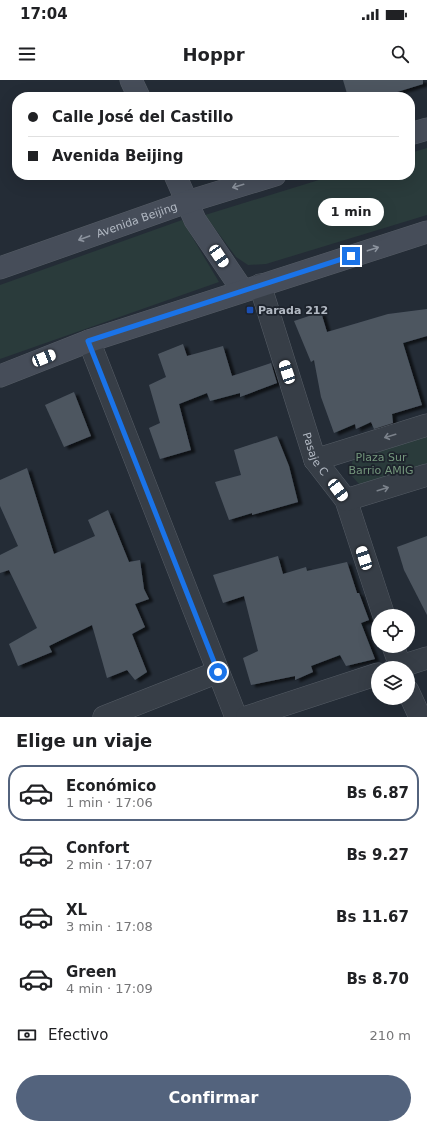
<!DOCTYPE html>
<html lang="es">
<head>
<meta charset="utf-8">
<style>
	body { margin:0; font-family:"DejaVu Sans",sans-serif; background:#f2f2f2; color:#202124; height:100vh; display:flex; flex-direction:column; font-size:15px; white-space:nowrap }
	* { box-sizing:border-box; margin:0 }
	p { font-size:13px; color:#757577 }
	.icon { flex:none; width:22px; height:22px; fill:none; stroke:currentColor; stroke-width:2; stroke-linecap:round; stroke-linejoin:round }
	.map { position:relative; height:637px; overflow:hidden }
	.details { display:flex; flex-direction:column; background:#fff; flex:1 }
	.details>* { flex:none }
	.top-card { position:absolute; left:12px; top:12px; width:403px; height:88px; border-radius:16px; box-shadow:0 4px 16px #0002; display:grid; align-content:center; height:88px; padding:0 16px; background:#fff }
	.buttons { position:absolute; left:371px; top:529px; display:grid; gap:8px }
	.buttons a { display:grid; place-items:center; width:44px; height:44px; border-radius:50%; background:#fff; box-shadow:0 4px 16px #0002; font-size:20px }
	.end { position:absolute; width:18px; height:18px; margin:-9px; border:5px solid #1a73e8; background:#fff; box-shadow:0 0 0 2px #fff }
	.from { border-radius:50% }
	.bubble { position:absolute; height:28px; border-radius:14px; background:#fff; box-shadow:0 4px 16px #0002; font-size:13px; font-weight:700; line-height:28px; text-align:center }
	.car { position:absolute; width:12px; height:24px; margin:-12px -6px; border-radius:5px; box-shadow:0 0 3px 1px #0007; background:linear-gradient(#fff 24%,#345 0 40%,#fff 0 76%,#345 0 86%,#fff 0) }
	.top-card b { display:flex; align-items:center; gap:14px; height:38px; font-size:15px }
	.top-card b+b { border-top:1px solid #e0e0e0 }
	.top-card i { width:10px; height:10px; background:#202124 }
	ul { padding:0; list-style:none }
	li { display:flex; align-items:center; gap:12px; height:56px; margin:0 8px 6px; padding:0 8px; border:2px solid transparent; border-radius:16px }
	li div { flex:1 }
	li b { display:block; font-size:15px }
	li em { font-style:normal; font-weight:700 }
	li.selected { border-color:#53637d }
	li>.icon { width:36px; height:36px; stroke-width:1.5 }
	h2 { padding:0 16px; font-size:18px; line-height:48px }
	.pay { display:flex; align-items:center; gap:10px; height:44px; padding:0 16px; font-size:15px }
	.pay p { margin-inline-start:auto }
	.button { display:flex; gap:8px; margin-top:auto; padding:8px 16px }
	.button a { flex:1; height:46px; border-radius:24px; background:#53637d; color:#fff; font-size:16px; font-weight:700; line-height:46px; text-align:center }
	.status { display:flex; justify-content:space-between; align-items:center; height:28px; padding:0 20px; background:#fff; direction:ltr }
	.status svg { height:11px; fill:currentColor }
	header { display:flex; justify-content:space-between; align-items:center; height:52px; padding:0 16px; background:#fff; font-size:18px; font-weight:700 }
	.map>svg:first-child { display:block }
	.green { fill:#2a3b3b }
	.building { fill:#4d5661; filter:url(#shadow) }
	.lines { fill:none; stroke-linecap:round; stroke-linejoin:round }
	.street-casing { stroke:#555c65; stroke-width:23 }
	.secondary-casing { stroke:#555c65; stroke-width:23 }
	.street { stroke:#373e47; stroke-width:22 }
	.secondary { stroke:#464d59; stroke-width:22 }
	.oneway { stroke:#8c939e }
	.oneway2 { stroke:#7b828b }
	.route { stroke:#1a73e8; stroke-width:5 }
	.transit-dot { fill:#1a4fb4; stroke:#1d232c; stroke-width:1.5 }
	.labels { text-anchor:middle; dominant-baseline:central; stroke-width:3.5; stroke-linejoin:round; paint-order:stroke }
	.street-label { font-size:11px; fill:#b2b9c3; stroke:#1d232c }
	.poi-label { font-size:11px; font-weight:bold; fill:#b2b9c3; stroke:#1d232c; text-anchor:start }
	.park-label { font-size:11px; fill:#74967c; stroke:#1d232c }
</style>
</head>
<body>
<div class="status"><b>17:04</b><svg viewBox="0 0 49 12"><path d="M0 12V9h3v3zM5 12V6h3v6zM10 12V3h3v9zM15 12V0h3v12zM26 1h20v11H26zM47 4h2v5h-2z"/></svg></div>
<header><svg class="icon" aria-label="menu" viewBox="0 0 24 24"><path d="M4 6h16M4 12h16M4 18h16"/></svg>Hoppr<svg class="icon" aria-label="search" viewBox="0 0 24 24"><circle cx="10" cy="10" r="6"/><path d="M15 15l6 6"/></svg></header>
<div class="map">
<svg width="427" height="637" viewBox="0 0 427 637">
	<defs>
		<filter id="shadow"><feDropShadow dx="4.5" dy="2.5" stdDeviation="1" flood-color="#0009"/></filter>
	</defs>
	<rect width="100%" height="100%" fill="#242c36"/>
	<g class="green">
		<path d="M427,68v67l-161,49 -18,1 -12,-8 -31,-42 130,-40h75v-22z"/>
		<path d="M182,140l37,62 -219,77v-74z"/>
		<path d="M427,351v37l-54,17 -14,-1 -8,-9 1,-12 3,-10z"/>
	</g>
	<g class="building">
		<path d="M343,0h80v4l-42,13h-33z"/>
		<path d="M427,229v27l-24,7 19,62 -30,9 1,9 -19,6 -3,-7 -15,7 -1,-5 -21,9 -13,-36 -7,-37 -3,2 -17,-41 27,-9 6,20 61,-18z"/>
		<path d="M183,264l4,12 36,-10 9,30 39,-13 6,20 -37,14v-4l-30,8 -3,-8 -28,11 12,46 -31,9 -11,-31 11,-5 -11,-38 17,-8 -8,-23z"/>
		<path d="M74,312l17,44 -27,11 -19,-42z"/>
		<path d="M277,356l12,30 9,36 -46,13v-2l-23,7 -14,-38 26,-7 -7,-25z"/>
		<path d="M27,388l27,86 41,-18 -7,-16 20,-10 21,52 11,-2 4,29 5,10 -14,5 10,23 -13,7 15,38 -12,8 -8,-10 -20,8 -15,-53 -43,21 3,6 -34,14 -9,-22 28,-16 -28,-58 -9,3v-18l18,-9 -18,-40v-26z"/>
		<path d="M427,456v79l-23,-45 -7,-23z"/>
		<path d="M278,476l5,18 23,-7 1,4 40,-9 10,31h2l10,27 -8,3 14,36 -29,7 -6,-11 -29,11 2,6 -18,8v-4l-44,9 -8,-27 15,-7 -14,-55 -21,7 -10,-28z"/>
	</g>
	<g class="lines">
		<g class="street-casing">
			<g id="street">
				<path id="s1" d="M260,205l55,175 31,40 38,116"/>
				<path d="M89,261l147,376"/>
				<path d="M315,380l112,-35"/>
				<path d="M346,420l81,-25"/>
				<path d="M393,566l8,22"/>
				<path d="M395,588l32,-10"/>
				<path d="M408,611l12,26"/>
				<path d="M104,637l114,-45"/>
				<path d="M247,637l131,-43"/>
			</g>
		</g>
		<g class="secondary-casing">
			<g id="secondary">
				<path d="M131,0l8,17"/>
				<path d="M410,54l17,-5"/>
				<path d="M175,95l20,45 48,71"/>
				<path id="s2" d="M0,188l187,-66 88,-27"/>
				<path d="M0,296l89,-35 338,-109"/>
			</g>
		</g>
		<use href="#street" class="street"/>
		<use href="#secondary" class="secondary"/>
	</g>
	<defs><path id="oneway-shaft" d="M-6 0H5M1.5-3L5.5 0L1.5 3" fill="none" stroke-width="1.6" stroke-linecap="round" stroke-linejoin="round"/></defs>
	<g class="oneway">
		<use href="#oneway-shaft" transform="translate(238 106) rotate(163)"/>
		<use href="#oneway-shaft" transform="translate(84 158) rotate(160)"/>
		<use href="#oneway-shaft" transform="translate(373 169) rotate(-18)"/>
	</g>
	<g class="oneway2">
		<use href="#oneway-shaft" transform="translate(390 356) rotate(163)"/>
		<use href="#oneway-shaft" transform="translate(383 409) rotate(-17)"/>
	</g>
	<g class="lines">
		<path class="route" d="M218,592l-130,-331 263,-85"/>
	</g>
	<rect class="transit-dot" x="246" y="226" width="8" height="8" rx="2"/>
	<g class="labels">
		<g class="street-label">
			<text stroke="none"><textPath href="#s2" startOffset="145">Avenida Beijing</textPath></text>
			<text stroke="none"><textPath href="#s1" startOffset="178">Pasaje C</textPath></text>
		</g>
		<g class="poi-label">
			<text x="258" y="230">Parada 212</text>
		</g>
		<g class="park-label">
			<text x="381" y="377">Plaza Sur<tspan x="381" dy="13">Barrio AMIG</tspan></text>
		</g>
	</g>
</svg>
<div class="buttons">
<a><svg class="icon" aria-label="locate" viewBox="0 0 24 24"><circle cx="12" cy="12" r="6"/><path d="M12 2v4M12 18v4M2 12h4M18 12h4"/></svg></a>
<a><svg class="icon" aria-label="layers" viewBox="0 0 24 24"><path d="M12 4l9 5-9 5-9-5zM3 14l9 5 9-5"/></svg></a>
</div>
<i class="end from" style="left:218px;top:592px"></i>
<i class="end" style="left:351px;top:176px"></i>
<div class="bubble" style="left:318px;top:118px;width:66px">1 min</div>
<i class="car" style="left:219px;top:176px;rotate:146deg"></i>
<i class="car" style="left:44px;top:278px;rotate:68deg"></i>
<i class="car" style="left:287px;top:292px;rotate:342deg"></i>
<i class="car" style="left:338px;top:410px;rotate:143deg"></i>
<i class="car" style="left:364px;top:478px;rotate:342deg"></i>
<div class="top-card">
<b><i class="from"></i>Calle José del Castillo</b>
<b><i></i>Avenida Beijing</b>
</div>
</div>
<section class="details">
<h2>Elige un viaje</h2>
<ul>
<li class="selected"><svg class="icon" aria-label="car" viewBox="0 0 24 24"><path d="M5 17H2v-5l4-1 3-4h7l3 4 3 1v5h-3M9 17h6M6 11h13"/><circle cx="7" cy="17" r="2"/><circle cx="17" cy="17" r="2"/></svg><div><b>Económico</b><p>1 min · 17:06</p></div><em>Bs 6.87</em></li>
<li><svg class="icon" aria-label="car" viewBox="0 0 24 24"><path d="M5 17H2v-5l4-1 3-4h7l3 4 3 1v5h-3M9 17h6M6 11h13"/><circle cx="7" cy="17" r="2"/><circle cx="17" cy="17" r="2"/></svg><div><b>Confort</b><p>2 min · 17:07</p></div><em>Bs 9.27</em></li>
<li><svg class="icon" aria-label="car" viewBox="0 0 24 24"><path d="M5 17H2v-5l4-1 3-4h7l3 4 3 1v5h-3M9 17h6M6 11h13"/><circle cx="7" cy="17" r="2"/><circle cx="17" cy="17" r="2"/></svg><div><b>XL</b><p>3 min · 17:08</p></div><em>Bs 11.67</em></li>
<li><svg class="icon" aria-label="car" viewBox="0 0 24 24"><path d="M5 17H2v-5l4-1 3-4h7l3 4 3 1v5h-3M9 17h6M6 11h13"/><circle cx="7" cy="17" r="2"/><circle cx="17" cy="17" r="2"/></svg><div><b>Green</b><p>4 min · 17:09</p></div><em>Bs 8.70</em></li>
</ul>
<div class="pay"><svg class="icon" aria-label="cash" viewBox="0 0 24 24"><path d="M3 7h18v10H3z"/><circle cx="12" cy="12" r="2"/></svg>Efectivo<p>210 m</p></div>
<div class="button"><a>Confirmar</a></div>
</section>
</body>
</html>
